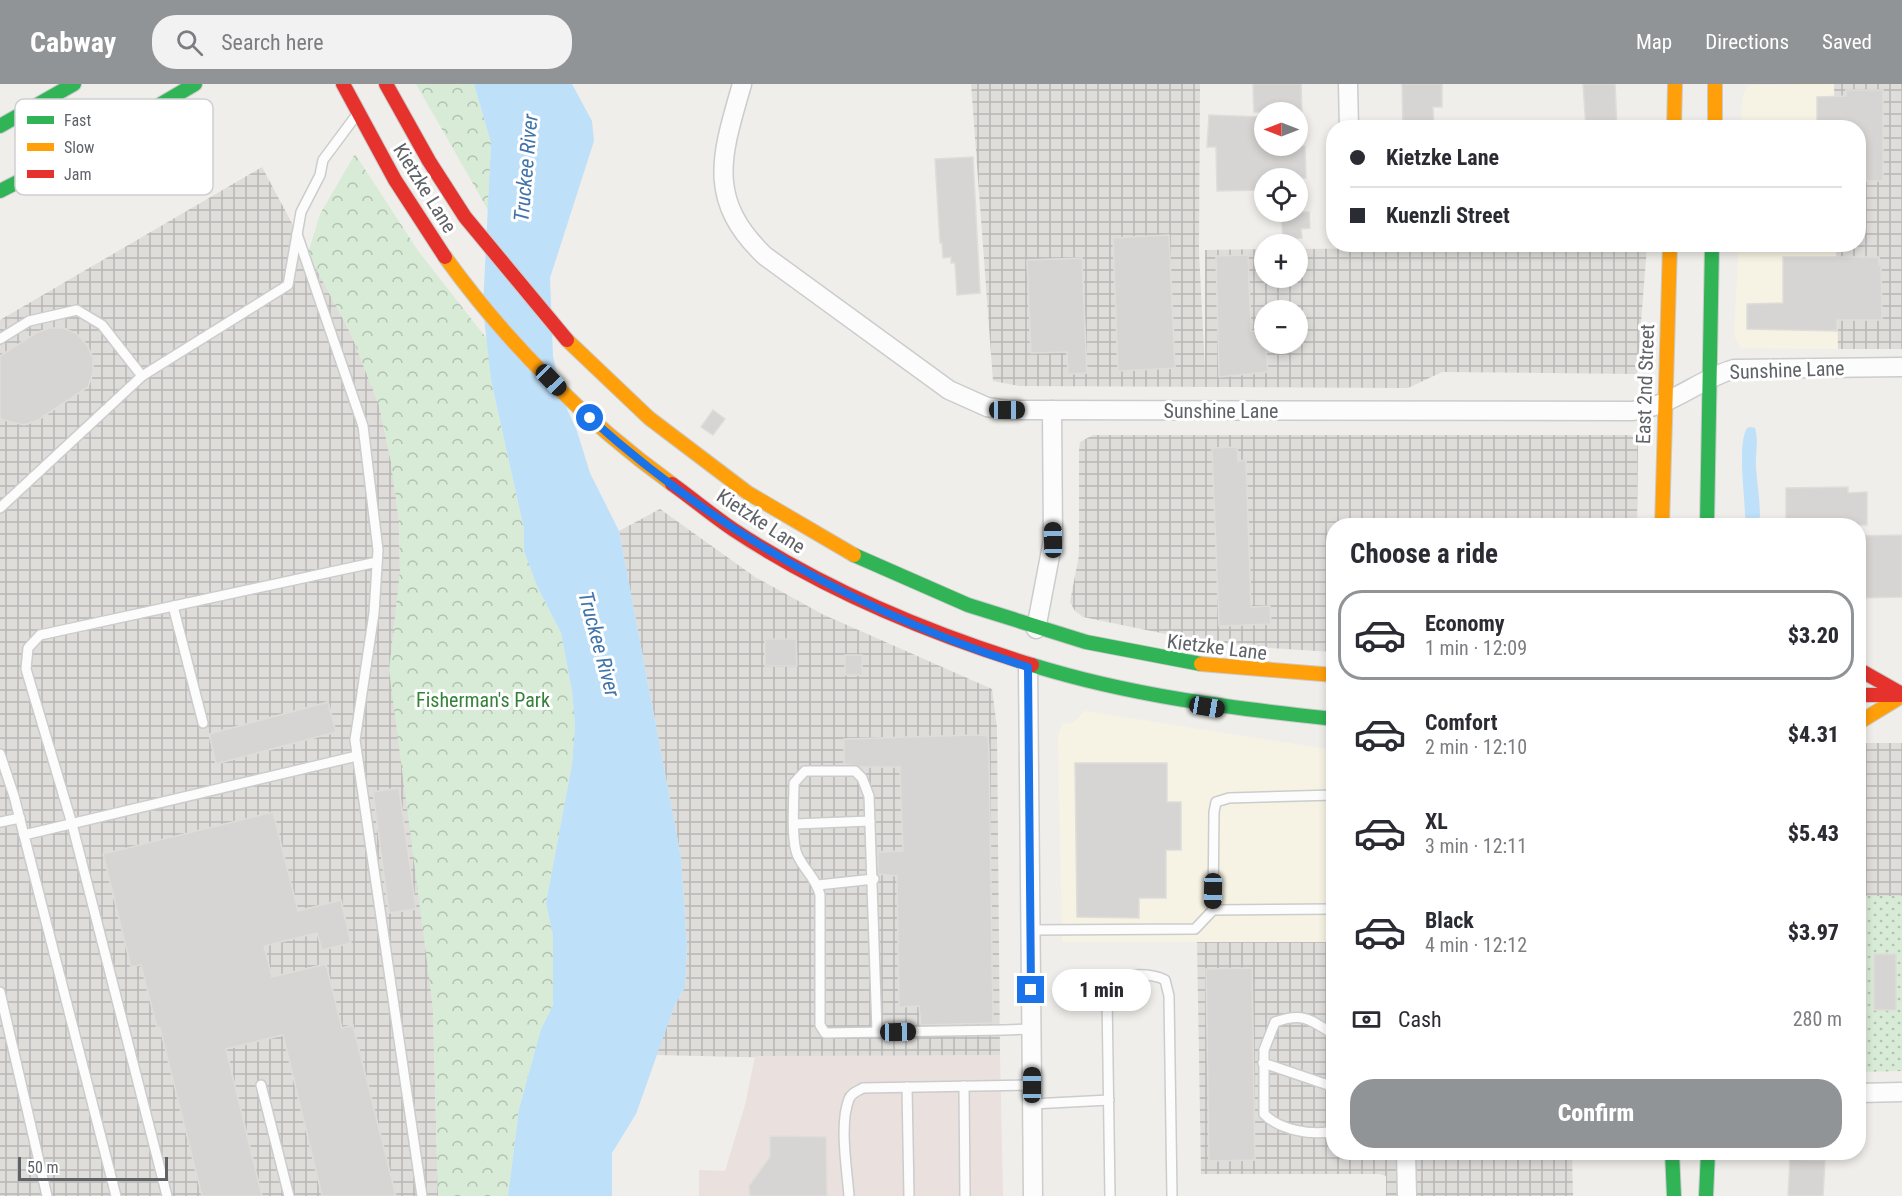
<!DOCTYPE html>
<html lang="en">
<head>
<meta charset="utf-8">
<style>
	body { margin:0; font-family:"Roboto Condensed",sans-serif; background:#f2f2f3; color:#2b2b33; height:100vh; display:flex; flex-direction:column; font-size:22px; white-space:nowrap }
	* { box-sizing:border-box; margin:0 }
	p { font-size:20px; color:#7c7c81 }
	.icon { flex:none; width:33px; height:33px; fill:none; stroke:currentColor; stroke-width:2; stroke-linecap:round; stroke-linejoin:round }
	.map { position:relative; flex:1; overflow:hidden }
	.panel { position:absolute; left:1326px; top:434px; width:540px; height:642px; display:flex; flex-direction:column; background:#fff; border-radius:24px; box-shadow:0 3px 9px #0003 }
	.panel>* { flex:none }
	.banner { position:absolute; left:1326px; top:36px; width:540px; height:132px; border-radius:24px; box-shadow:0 3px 9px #0003; display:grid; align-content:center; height:132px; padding:0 24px; background:#fff }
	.needle { width:39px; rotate:270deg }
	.tools { position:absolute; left:1254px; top:18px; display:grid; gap:12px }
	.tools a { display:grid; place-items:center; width:54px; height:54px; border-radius:50%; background:#fff; box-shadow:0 3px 9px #0003; font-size:30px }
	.scale { position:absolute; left:18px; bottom:15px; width:150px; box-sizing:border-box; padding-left:6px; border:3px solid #5f6368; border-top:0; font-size:16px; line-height:21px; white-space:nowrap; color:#5f6368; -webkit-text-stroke:4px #fff; paint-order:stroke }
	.end { position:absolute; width:27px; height:27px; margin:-14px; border:8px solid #1a73e8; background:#fff; box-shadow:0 0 0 3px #fff }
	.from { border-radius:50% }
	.bubble { position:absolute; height:42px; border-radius:21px; background:#fff; box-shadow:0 3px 9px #0003; font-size:20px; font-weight:800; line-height:42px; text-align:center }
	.car { position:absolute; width:18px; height:36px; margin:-18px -9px; border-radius:8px; box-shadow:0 0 4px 2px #0007; background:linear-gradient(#222 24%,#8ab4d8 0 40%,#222 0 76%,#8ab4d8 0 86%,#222 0) }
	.banner b { display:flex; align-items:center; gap:21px; height:57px; font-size:22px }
	.banner b+b { border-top:2px solid #e1e1e2 }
	.banner i { width:15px; height:15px; background:#2b2b33 }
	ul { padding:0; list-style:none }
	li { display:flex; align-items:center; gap:18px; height:90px; margin:0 12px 9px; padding:0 12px; border:3px solid transparent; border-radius:24px }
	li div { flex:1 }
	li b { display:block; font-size:22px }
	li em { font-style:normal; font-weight:800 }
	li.active { border-color:#919496 }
	li>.icon { width:54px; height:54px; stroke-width:1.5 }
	h2 { padding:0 24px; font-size:27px; line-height:72px }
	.pay { display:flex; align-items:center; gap:15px; height:66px; padding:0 24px; font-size:22px }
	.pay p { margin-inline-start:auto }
	.cta { display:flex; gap:12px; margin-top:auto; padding:12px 24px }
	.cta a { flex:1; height:69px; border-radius:24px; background:#919496; color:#fff; font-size:24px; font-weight:800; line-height:69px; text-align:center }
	header { display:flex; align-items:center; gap:36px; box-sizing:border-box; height:84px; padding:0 30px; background:#919496; color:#fff }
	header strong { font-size:28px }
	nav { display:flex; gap:33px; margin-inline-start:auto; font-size:21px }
	.search { width:420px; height:54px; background:#f2f2f3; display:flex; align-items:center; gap:15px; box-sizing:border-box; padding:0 21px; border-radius:24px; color:#7c7c81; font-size:22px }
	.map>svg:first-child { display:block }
	.commercial { fill:#f7f3e4 }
	.industrial { fill:url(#industrial-grid); fill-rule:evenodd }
	.medical { fill:#eae0de }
	.forest { fill:url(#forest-crowns) }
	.garden { fill:url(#garden-dots) }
	.water { fill:#bfe0f9 }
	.building { fill:#d6d5d3; stroke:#deddd9; stroke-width:1.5 }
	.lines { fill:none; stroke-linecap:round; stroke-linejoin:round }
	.lane-casing { stroke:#cbcccc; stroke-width:12 }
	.street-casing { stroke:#cbcccc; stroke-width:21 }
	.fast-casing { stroke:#cacacb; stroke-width:16 }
	.slow-casing { stroke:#cacacb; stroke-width:16 }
	.jam-casing { stroke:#cacacb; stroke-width:16 }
	.lane { stroke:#fdfcfc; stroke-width:9 }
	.street { stroke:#fdfcfc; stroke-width:18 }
	.fast { stroke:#30b455; stroke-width:14 }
	.slow { stroke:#ff9f0a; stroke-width:14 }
	.jam { stroke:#e5322d; stroke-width:14 }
	.route { stroke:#1a73e8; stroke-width:8 }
	.labels { text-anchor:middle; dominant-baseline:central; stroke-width:6; stroke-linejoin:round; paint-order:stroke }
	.street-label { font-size:20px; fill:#5f6368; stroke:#fff }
	.park-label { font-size:20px; fill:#348238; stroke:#fff }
	.water-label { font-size:21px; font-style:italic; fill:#4174aa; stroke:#fff }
	.key { fill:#fff; stroke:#cfd0d2; stroke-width:1.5 }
	.key-label { font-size:16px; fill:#5f6368 }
</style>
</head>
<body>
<header>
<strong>Cabway</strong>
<div class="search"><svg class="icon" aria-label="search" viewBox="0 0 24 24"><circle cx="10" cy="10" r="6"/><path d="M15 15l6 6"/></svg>Search here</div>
<nav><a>Map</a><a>Directions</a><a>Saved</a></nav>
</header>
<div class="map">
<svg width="1902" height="1112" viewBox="0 0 1902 1112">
	<defs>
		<pattern id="industrial-grid" width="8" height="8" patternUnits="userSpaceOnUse" patternTransform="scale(1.5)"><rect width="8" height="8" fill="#dfddda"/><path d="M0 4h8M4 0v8" fill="none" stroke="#b8b7b5"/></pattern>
		<pattern id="forest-crowns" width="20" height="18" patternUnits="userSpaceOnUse" patternTransform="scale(1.5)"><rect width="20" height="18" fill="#d8ebd6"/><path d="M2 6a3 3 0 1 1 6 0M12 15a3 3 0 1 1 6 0" fill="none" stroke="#b2c2b1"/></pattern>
		<pattern id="garden-dots" width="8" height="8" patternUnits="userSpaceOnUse" patternTransform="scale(1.5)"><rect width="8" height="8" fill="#d8ebd6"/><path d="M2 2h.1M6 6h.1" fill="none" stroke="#b2c2b1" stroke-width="1.8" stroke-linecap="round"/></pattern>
	</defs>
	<rect width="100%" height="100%" fill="#efeeea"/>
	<g class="commercial">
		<path d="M1834,0l1,43 -94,1 1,-29 6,-14z"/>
		<path d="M1739,161h97l2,104 -97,-1 -7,-13z"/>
		<path d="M1085,627l248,39v192h-271l-4,-205 4,-13 11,-1z"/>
	</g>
	<g class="industrial">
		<path d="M971,0h229l-1,168 6,118v-120l59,-1v29h34v-29l349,-3 -10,128 -195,-2 -34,16 -389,-2 -26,-5zM1264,226h34v34h-34z"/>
		<path d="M1834,0h68v265h-64l-2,-104 22,-1v-116l-23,-1z"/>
		<path d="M262,83l89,167 28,71 12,57 8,58 1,51 33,437 5,188h-438v-876z"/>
		<path d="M1093,351h538l7,6 -1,84h-303l-1,127 -77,-5 -66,-8 -107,-22 -8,-6 -5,-9 9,-47v-105l1,-8z"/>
		<path d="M660,425l95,68 67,37 170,75 5,38 3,328 -210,3 -134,-3 18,-48 11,-20 2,-42 -6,-88 -62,-326z"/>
		<path d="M1858,659h44v153h-43z"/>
		<path d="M1197,858h136l1,210h238l1,44h-187v-20l-7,-2h-178z"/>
	</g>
	<path class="medical" d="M1000,971l3,141h-304v-26l26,1 20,-66 10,-49z"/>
	<g class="forest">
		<path d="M416,0h58l17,59 -3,67z"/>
		<path d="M355,70l64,98 68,87 4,41 33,149v22l13,35 24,47 11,58 3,35 -3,38 -26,139 7,33v69l-12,24 -22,80 -11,87h-70l-5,-188 -44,-338 11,-99 -1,-51 -8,-58 -12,-57 -28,-71 -43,-81 12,-39z"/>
	</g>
	<path class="garden" d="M1858,812h44v175l-43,1z"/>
	<g class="water">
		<path d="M474,0h98l20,37 2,20 -44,137 3,78 10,44 14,31 13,42 29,58 62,326 6,88 -2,42 -11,20 -38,107 -24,39v43h-104l11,-87 22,-80 12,-24v-69l-7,-33 26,-139 3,-38 -3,-35 -11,-58 -24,-47 -13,-35v-22l-33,-149 -8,-72 8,-165z"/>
		<path d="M1751,343l4,1c4,13 0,25 1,38 1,17 4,34 4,51l-7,5 -5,-1 -3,-5c0,-21 -8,-71 2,-88z"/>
	</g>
	<g class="building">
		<path d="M1253,0h48l1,28h-48z"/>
		<path d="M1402,0h40v23h-9l1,21h-31z"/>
		<path d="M1583,0h32l2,44h-31z"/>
		<path d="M1846,6h37v91h-25v-53h-41v-31l29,-1z"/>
		<path d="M1209,31l51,2 2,29h43l1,32h-42v12l-47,1 -1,-44h-9z"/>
		<path d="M973,73l7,136 -23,2 -2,-32h-4v-6l-8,1 -1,-15h-2l-5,-84z"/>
		<path d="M1281,128h28l1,16 -9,1 1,9 -19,1z"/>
		<path d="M1169,151l6,133 -57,3 -5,-133z"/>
		<path d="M1248,171l3,76h13l4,41 -49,5 -3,-121z"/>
		<path d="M1783,173h96v8l2,-1 1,56h-45v11l-90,-2v-25l36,-1z"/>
		<path d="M1082,174l5,115 -19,1 -1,-22 -36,1 -4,-93z"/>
		<path d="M49,244h15l13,6 10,11 6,13v15l-5,14 -50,33 -14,5 -24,-6v-63l36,-23z"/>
		<path d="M713,326l12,9 -12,16 -12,-8z"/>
		<path d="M1237,363l1,14 8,-1 5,147 19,-1 1,18 -52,2 -7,-178z"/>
		<path d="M1848,403v6l19,-1v33h-81v-37z"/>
		<path d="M1902,451v62l-44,1v-62z"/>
		<path d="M765,555h31l1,27h-32z"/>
		<rect x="845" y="571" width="17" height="20"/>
		<path d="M328,618l8,30 -120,32 -7,-30z"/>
		<path d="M975,651l13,1 1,16 4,271 -72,2 -2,-19 -20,1 -2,-131 -19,-2v-22l25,-1 -3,-84h-39l-17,-3v-25z"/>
		<path d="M1075,679h92v39h14v48h-15v48h-27v20l-62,-1z"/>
		<path d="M399,704l17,121 -27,4 -16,-121z"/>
		<path d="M273,728l25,99 43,-11 10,43 -29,7 -5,-17 -53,13 8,31 54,-13 16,64 11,-3 43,171h-74l-39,-161 -57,14 36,147h-60l-42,-168h-3l-16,-63 -10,2 -28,-113z"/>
		<rect x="1874" y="870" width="22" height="56"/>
		<path d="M1252,884l3,192 -46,1 -3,-192z"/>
		<path d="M770,1052l56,1 1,59h-77l-1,-10 21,-29z"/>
		<path d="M1790,1075l35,2 -2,35h-35z"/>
	</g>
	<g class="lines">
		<g class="lane-casing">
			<g id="lane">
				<path d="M297,150l66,192 15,124 -4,63 -19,127 67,456"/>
				<path d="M0,255l29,-18 48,-11 25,15 40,51"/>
				<path d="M0,424l142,-132 146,-91 13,-73 19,-37 3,-15 32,-43"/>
				<path d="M173,522l30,117"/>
				<path d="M0,670l14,42 102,400"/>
				<path d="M0,738l20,-4"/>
				<path d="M795,740l75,-3"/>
				<path d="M24,751l333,-79"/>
				<path d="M818,801l56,-6"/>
				<path d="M1213,826l121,-1"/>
				<path d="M1030,846l165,-1 18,-19 1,-98 2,-10 13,-4 105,-3"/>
				<path d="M0,908l47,204"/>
				<path d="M877,948l-8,-236 -7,-18 -7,-7h-50l-11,12c0,18 -3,56 3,71 6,15 20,25 23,41v130l5,8 179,-3 27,-1"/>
				<path d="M1334,951c-24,-16 -31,-23 -59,-13l-11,28v64c16,16 47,22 70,17"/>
				<path d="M1263,979l71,24"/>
				<path d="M261,1001l28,111"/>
				<path d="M964,1002l1,110"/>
				<path d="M907,1003l2,109"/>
				<path d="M1032,1020l77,-4"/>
				<path d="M167,1112l-95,-372 -46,-155 2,-21 12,-13 337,-73"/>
				<path d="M849,1112c-2,-27 -10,-72 0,-97 2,-6 9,-8 14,-11l169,-3"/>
				<path d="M1110,1112l-3,-200 2,-15c13,-8 43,-8 56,-1l4,16 3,200"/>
			</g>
		</g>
		<g class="street-casing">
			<g id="street">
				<path d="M742,0c-20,70 -37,115 23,172l184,134 38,17 20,3 625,1c39,-4 65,-31 102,-42l168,-2"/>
				<path d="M1348,0l1,44"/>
				<path d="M1036,545l17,-89 -1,-130"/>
				<path d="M1028,583l5,529"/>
				<path d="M1858,1009l44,-1"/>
				<path d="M1406,1068l1,44"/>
			</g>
		</g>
		<g class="fast-casing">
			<g id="fast">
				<path d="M0,42l74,-42"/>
				<path d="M0,107l107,-55 88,-52"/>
				<path d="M1707,441l5,-281"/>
				<path d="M854,471l114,50 118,37 115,22"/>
				<path d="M1032,581c100,31 198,43 302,54"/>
				<path d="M1672,1068l2,44"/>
				<path d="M1706,1112l2,-44"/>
			</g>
		</g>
		<g class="slow-casing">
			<g id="slow">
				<path d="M1715,0v44"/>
				<path d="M1674,44l1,-44"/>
				<path d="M445,173c62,86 141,165 227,227"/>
				<path d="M567,256l82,78 99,75 106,62"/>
				<path d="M1662,441l8,-281"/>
				<path d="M1201,580l133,11"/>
				<path d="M1858,639l44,-27"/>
			</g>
		</g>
		<g class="jam-casing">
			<g id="jam">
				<path d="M343,0l52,96 50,77"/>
				<path d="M386,0l43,77 36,56 102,123"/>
				<path d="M672,400c21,15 41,32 62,46 91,60 194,103 298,135"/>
				<path d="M1858,585l44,25"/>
				<path d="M1858,611h44"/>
			</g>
		</g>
		<use href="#lane" class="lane"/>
		<use href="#street" class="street"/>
		<use href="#fast" class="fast"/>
		<use href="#slow" class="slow"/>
		<use href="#jam" class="jam"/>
	</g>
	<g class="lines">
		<path class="route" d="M590,334c127,114 276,198 438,249l3,323"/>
	</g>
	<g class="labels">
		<g class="street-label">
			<text transform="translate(425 104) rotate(58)">Kietzke Lane</text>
			<text transform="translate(1787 286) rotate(-2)">Sunshine Lane</text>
			<text transform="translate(1645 300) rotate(-88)">East 2nd Street</text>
			<text x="1221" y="327">Sunshine Lane</text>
			<text transform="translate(761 437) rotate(33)">Kietzke Lane</text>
			<text transform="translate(1217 563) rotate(7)">Kietzke Lane</text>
		</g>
		<g class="park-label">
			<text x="483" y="616">Fisherman's Park</text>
		</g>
		<g class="water-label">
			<text transform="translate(526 84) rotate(-85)">Truckee River</text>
			<text transform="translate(599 560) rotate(75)">Truckee River</text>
		</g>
	</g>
	<rect x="15" y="15" width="198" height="96" rx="9" class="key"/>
	<rect x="27" y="32" width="27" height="8" fill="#30b455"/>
	<rect x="27" y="59" width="27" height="8" fill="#ff9f0a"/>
	<rect x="27" y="86" width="27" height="8" fill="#e5322d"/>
	<g class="key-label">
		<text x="64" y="42">Fast</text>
		<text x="64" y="69">Slow</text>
		<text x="64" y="96">Jam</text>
	</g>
</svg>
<div class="tools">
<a><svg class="needle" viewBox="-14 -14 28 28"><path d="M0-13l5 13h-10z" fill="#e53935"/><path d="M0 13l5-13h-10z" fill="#7c7c81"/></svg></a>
<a><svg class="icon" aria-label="locate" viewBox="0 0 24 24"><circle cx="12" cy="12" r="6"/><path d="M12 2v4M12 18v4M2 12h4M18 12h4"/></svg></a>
<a>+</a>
<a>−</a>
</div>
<div class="scale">50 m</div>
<i class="end from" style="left:590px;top:334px"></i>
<i class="end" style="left:1031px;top:906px"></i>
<div class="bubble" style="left:1052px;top:885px;width:99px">1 min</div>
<i class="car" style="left:551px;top:296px;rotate:136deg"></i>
<i class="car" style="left:1007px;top:326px;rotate:90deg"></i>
<i class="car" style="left:1053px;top:456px;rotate:359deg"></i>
<i class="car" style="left:1207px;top:623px;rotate:100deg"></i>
<i class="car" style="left:1213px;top:807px;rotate:181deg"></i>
<i class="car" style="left:898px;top:948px;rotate:89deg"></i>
<i class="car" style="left:1032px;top:1001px;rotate:0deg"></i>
<div class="banner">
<b><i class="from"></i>Kietzke Lane</b>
<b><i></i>Kuenzli Street</b>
</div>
<section class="panel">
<h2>Choose a ride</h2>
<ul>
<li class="active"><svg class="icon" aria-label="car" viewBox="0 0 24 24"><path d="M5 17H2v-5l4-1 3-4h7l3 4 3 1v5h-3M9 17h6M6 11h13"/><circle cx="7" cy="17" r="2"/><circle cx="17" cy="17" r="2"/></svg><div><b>Economy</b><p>1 min · 12:09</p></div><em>$3.20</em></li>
<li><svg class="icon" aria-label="car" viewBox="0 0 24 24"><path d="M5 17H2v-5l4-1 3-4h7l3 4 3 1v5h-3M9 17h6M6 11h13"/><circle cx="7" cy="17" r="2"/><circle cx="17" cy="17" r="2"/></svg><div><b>Comfort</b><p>2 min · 12:10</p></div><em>$4.31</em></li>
<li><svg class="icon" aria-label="car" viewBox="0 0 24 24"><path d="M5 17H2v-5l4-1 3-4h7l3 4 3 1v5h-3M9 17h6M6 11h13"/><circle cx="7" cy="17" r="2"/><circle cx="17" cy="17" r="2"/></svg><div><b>XL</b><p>3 min · 12:11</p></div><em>$5.43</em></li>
<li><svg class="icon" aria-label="car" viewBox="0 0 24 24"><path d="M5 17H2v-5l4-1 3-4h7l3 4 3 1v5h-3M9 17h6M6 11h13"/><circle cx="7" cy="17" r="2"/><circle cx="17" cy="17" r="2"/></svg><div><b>Black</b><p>4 min · 12:12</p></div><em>$3.97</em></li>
</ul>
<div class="pay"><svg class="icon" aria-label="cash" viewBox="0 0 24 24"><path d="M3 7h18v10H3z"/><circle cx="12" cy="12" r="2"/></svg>Cash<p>280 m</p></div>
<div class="cta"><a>Confirm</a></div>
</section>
</div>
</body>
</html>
